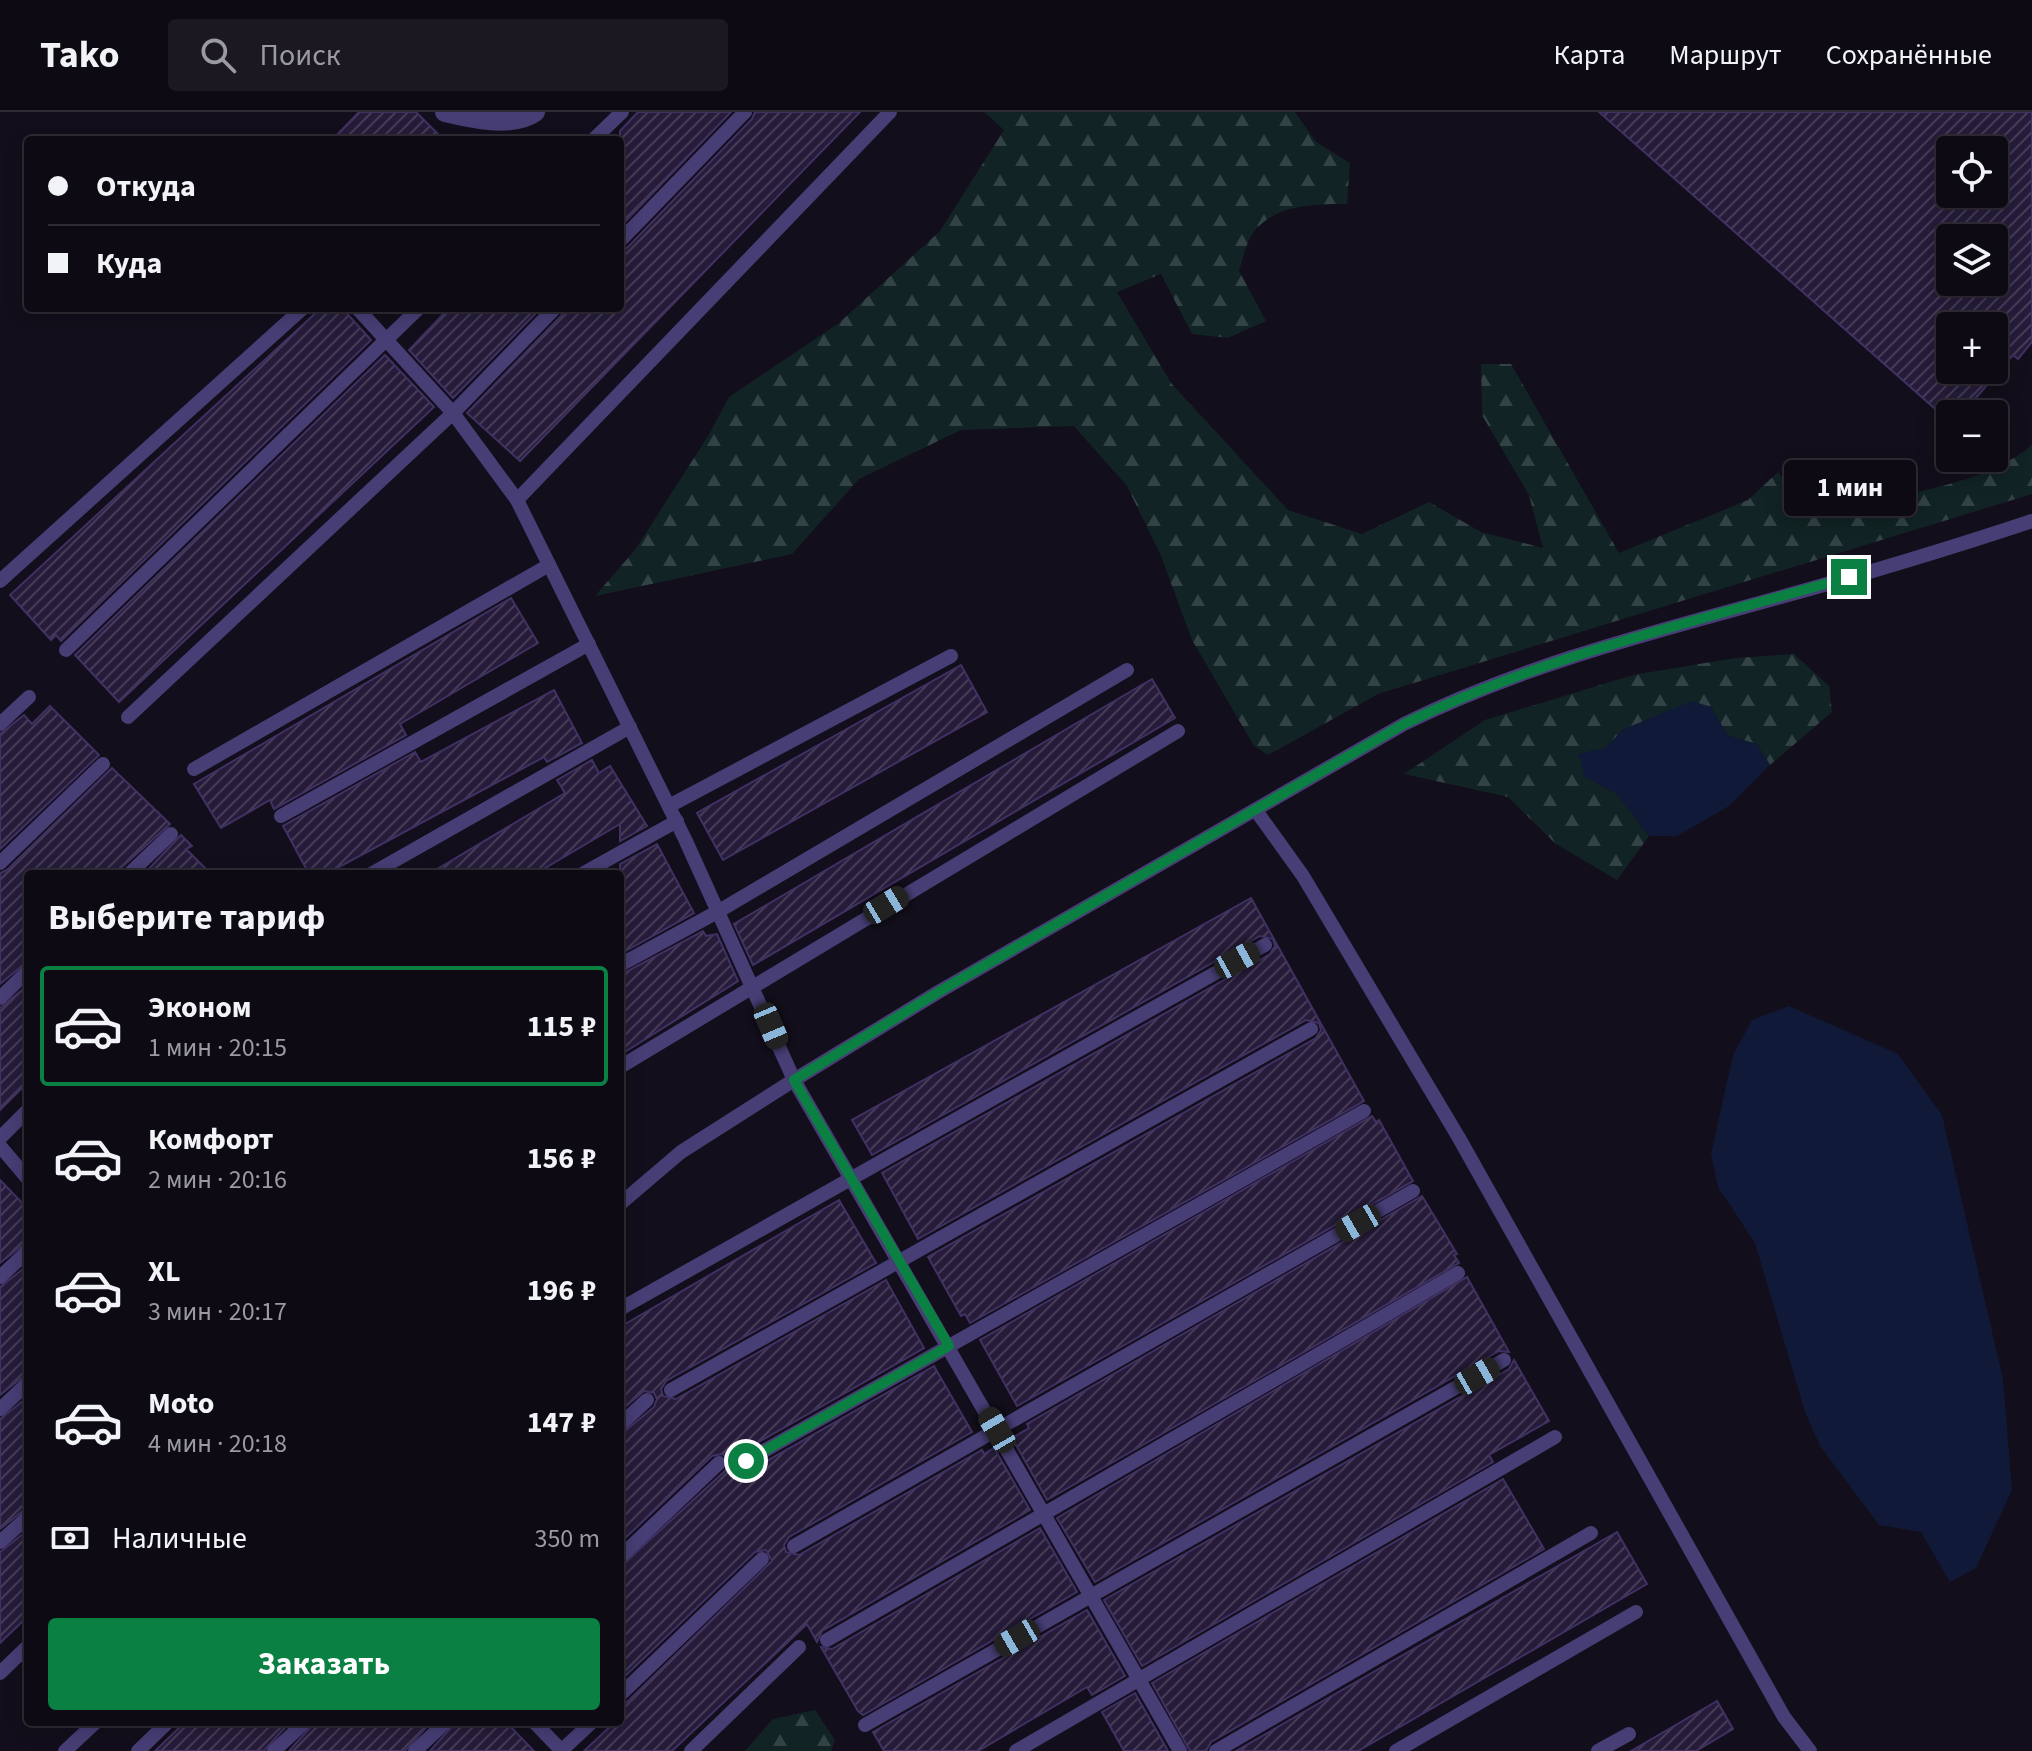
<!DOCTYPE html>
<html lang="ru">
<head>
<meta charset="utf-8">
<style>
	body { margin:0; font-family:"Source Sans 3",sans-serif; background:#1c1822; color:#f1f3f6; height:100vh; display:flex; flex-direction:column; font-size:30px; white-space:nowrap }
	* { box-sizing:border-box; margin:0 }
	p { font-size:26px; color:#9b9aa0 }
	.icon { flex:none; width:44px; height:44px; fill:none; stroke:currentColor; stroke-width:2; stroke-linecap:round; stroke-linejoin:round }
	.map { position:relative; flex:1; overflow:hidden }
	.panel { position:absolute; left:24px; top:758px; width:600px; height:856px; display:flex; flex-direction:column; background:#0e0a14; border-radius:8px; box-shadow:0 4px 20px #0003,0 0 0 2px #2e2b34 }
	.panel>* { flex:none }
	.guide { position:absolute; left:24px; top:24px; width:600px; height:176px; border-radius:8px; box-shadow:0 4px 20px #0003,0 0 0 2px #2e2b34; display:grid; align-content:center; height:176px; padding:0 24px; background:#0e0a14 }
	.controls { position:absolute; left:1936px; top:24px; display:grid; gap:16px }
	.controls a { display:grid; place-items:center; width:72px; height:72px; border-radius:8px; background:#0e0a14; box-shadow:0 4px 20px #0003,0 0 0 2px #2e2b34; font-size:40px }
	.end { position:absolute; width:36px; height:36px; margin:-18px; border:10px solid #0b8043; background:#fff; box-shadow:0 0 0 4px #fff }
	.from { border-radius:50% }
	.bubble { position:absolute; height:56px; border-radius:8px; background:#0e0a14; box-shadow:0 4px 20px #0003,0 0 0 2px #2e2b34; font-size:26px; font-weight:700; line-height:56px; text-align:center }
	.car { position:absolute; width:24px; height:48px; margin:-24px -12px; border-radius:10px; box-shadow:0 0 6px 2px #0007; background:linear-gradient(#222 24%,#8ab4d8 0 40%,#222 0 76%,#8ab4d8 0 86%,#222 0) }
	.guide b { display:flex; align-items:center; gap:28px; height:76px; font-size:30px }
	.guide b+b { border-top:2px solid #2e2b34 }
	.guide i { width:20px; height:20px; background:#f1f3f6 }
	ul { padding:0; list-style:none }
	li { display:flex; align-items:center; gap:24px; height:120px; margin:0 16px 12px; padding:0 8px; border:4px solid transparent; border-radius:8px }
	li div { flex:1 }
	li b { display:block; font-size:30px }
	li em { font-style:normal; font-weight:700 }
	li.selected { border-color:#0b8043 }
	li>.icon { width:72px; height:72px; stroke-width:1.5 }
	h2 { padding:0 24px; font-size:36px; line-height:96px }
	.pay { display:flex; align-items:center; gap:20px; height:88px; padding:0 24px; font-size:30px }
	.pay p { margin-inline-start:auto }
	.primary-button { display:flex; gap:16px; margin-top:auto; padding:16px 24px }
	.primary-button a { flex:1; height:92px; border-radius:8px; background:#0b8043; color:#fff; font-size:32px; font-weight:700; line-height:92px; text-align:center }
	header { display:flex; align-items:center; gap:48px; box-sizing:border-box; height:112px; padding:0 40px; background:#0e0a14; border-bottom:2px solid #2e2b34 }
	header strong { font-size:38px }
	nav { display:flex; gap:44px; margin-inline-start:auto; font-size:28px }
	.search { width:560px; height:72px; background:#1c1822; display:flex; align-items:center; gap:20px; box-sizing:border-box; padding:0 28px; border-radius:8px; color:#9b9aa0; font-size:30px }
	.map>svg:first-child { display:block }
	.forest { fill:url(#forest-firs) }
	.water { fill:#101a38 }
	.building { fill:url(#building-hatch); stroke:#413163; stroke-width:2; fill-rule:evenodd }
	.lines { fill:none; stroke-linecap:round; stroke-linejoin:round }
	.lane { stroke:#473e75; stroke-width:14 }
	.street { stroke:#473e75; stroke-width:20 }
	.route { stroke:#0b8043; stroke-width:10 }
</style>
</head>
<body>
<header>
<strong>Tako</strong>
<div class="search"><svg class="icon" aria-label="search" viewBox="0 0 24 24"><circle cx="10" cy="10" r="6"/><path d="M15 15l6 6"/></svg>Поиск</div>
<nav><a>Карта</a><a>Маршрут</a><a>Сохранённые</a></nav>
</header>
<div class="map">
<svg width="2032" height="1639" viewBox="0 0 2032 1639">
	<defs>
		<pattern id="forest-firs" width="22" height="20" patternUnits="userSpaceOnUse" patternTransform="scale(2)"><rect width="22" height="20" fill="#112324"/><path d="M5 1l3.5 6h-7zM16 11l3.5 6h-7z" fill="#334245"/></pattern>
		<pattern id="building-hatch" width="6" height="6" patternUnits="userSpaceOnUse" patternTransform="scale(2)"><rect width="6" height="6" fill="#261c3a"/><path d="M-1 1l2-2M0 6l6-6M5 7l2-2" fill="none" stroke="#453c57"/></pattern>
	</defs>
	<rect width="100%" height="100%" fill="#120e1b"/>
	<g class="forest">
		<path d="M984,0h311l21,30 34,21 -3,41c-31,0 -68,0 -91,25 -9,9 -13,30 -17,42l27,50 -38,17 -36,-4 -31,-60 -44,18 54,91 117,127 74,24 67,-32 52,30 62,16 -14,-53 -47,-80 -1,-51h30l108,189 129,-53 30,-28 27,36c67,-8 174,-18 227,-63v49l-654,200 -110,61 -14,-9 -62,-106 -31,-84 -34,-70 -53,-60 -113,4 -102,49 -67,75 -197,42 40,-46 73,-114 21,-39 110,-74 101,-92 64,-101z"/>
		<path d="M1794,542l35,32 3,26 -62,53 -13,-21 -29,-8 -17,-29 -87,22 -19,19 -26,6 7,23 31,17 32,42 -32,44 -61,-36 -48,-47 -104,-23 81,-54 148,-45 102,-17z"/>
		<path d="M815,1598l20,30 -4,11h-86l28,-32z"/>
	</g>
	<g class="water">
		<path d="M1692,589l19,6 17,29 29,8 13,21 -41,41 -52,30h-28l-32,-42 -32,-17 -7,-23 27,-6 19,-19z"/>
		<path d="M1789,894l109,48 44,61 61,264 9,111 -36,78 -26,14 -29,-50 -42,-7 -59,-79 -15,-34 -50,-169 -37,-56 -7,-33 22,-99 19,-35z"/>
	</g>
	<g class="building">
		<path d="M359,0h57l28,28h-112z"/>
		<path d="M638,0h93l-111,115v-96z"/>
		<path d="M755,0h105l-340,349 -53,-48 95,-98 3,-7h55v-57l7,-3 125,-129z"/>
		<path d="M1599,0h433v230l-14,17 -5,-4 -51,59h-12v8zM1950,38h44v44h-44zM1950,126h44v44h-44zM1950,214h44v44h-44z"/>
		<path d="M321,196h21l29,32 -310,301 -5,-6 -5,5 -41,-45z"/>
		<path d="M449,196h92l-88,90 -44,-48z"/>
		<path d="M385,243l49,52 -315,295 -44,-47z"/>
		<path d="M511,486l27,45 -138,81 6,11 -132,74 -4,-9 -49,28 -27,-44z"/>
		<path d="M961,553l26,47 -264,148 -26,-47z"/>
		<path d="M1152,567l23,39 -422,247 -19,-41z"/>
		<path d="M554,578l28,53 -35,19 -3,-5 -218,117h-17l-26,-48 132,-74 6,10z"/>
		<path d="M50,594l49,49 -99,94v-115l24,-19 8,9z"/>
		<path d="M592,648l7,13 11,-7 37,60 -27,15v-17l-85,50h-106l136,-81 -8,-13z"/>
		<path d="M112,656l58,56 -48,43 -3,7h-91v87l-28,23v-111l7,-3z"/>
		<path d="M181,723l11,11 -6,3 25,25h-67z"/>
		<path d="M657,732l37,69 -74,41v-90z"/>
		<path d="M1251,786l113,203 -394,222 -5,-9 -4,2 -33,-59 388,-219 5,-8 -2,-7 -13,-3 -388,219 -36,-66 388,-219 5,-8 -2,-7 -13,-3 -388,219 -20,-35z"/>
		<path d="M703,819l3,5 11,-2 21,47 -118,74v-80z"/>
		<path d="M28,873v97l-28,28v-102z"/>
		<path d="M1372,1004l4,6 3,-2 34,61 -396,225 -37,-66z"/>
		<path d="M0,1068l28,29v32l-28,22z"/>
		<path d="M1422,1084l35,58 -3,1 5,8 -412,237 -35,-62 17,-10 -2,-4z"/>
		<path d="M839,1088l37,63 -210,118 -5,8 2,7 13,3 210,-119 38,68 -183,104 -4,13 5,5h9l183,-104 38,66 -183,105 -5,8 2,7 13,3 183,-105 2,4 10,-6 36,62 -208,121 -5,11 -10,-18 -135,127h-88l31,-29h5v-17l7,-3 145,-141 -6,-11 -11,2 -135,129v-114l106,-97 3,-9 -6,-7 -11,2 -92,87v-108l34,-28 3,-8 -3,-6 -10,-2 -24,20v-84z"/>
		<path d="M28,1153v108l-28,22v-108z"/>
		<path d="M1467,1165l42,75 -10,-1 -404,231 -38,-64z"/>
		<path d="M1514,1248l35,61 -60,34 4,7 -351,204 -38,-66 405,-231z"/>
		<path d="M28,1285v110l-28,22v-110z"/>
		<path d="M1503,1367l41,70 -333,193 -5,9h-16l-38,-68z"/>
		<path d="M1040,1416l37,64 -214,123 -5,-4 -37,-64 11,2z"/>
		<path d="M28,1418v86l-28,27v-91z"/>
		<path d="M1617,1420l30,52 -289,167h-122z"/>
		<path d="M1087,1498l38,66 -33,19 -5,-8 -109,64h-94l-11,-19z"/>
		<path d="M1135,1581l33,58h-44l-22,-39z"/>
		<path d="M1717,1589l16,28 -37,22h-65z"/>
		<path d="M185,1610h105l-26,29h-109z"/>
		<path d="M315,1610h116l-26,29h-116z"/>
		<path d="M456,1610h50l28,29h-104z"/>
	</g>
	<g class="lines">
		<g class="lane">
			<path d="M593,28l29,-28"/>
			<path d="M620,129l125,-129"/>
			<path d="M357,196l96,105 64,87 168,339 109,241 386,671"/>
			<path d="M517,388l373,-388"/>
			<path d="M0,469l303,-273"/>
			<path d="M66,538l353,-342"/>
			<path d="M128,605l325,-304 102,-105"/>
			<path d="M0,612l29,-27"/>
			<path d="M194,657l355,-204"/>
			<path d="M669,694l282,-150"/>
			<path d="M1257,700l46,64 156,262 325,579 26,34"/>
			<path d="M281,704l308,-172"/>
			<path d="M0,751l103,-99"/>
			<path d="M129,762l42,-40"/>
			<path d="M371,762l259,-147"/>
			<path d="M582,762l95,-53"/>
			<path d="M620,853l99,-54 408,-241"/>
			<path d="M0,886l28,-27"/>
			<path d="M620,955l558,-336"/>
			<path d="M0,1026l28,-28"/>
			<path d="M0,1034l28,33"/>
			<path d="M620,1092l61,-52 113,-72 146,-89 464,-267c113,-56 234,-88 355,-121 92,-25 183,-52 273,-82"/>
			<path d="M0,1165l28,-26"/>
			<path d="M620,1197l645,-364"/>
			<path d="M671,1278l640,-361"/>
			<path d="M0,1297l28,-26"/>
			<path d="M620,1313l27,-25"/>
			<path d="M746,1349l618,-350"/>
			<path d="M0,1430l28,-25"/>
			<path d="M794,1434l619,-355"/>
			<path d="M620,1445l99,-94"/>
			<path d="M827,1528l631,-367"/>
			<path d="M0,1561l28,-27"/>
			<path d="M620,1583l142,-136"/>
			<path d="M534,1610l28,29"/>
			<path d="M865,1613l639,-365"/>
			<path d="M65,1639l31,-29"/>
			<path d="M138,1639l30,-29"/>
			<path d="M274,1639l31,-29"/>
			<path d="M415,1639l31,-29"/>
			<path d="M561,1639l31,-29"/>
			<path d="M691,1639l108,-104"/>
			<path d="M1016,1639l539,-314"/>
			<path d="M1216,1639l375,-218"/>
			<path d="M1396,1639l240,-139"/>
			<path d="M1598,1639l31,-17"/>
		</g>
		<path class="street" d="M445,0c25,6 68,16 90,0"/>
	</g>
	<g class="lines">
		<path class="route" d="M746,1349l203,-115 -155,-266 146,-89 464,-267c141,-69 295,-103 445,-147"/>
	</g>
</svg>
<div class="controls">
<a><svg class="icon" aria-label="locate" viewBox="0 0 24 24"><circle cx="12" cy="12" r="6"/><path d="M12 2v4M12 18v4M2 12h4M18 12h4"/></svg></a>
<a><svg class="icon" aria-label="layers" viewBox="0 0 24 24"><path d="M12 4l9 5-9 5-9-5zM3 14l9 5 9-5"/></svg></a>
<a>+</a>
<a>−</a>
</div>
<i class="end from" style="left:746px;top:1349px"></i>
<i class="end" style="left:1849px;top:465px"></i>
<div class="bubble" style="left:1784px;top:348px;width:132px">1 мин</div>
<i class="car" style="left:886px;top:793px;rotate:59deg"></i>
<i class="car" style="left:1237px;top:848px;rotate:61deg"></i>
<i class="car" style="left:771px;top:914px;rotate:157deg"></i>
<i class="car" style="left:1358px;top:1111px;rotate:240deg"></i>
<i class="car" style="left:1477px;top:1264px;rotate:60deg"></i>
<i class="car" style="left:997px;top:1318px;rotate:330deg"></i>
<i class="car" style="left:1017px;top:1526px;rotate:240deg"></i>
<div class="guide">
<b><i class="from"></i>Откуда</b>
<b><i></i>Куда</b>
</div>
<section class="panel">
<h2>Выберите тариф</h2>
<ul>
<li class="selected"><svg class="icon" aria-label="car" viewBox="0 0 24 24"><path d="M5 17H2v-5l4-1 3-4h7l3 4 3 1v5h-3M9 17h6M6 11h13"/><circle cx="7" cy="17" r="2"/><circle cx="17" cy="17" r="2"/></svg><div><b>Эконом</b><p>1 мин · 20:15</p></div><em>115 ₽</em></li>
<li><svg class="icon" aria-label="car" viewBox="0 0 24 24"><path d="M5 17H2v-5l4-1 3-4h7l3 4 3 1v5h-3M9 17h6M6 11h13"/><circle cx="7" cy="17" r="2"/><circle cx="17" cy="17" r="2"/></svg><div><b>Комфорт</b><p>2 мин · 20:16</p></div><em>156 ₽</em></li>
<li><svg class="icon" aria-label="car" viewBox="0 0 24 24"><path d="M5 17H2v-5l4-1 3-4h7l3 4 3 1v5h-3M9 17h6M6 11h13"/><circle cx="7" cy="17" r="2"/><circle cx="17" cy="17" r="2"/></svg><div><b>XL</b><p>3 мин · 20:17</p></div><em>196 ₽</em></li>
<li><svg class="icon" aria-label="car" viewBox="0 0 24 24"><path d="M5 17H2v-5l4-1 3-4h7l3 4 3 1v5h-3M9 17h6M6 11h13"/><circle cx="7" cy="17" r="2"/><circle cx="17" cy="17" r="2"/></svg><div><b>Moto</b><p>4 мин · 20:18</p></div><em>147 ₽</em></li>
</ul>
<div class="pay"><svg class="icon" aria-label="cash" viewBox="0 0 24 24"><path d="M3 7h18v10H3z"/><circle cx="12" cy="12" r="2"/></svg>Наличные<p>350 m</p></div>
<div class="primary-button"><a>Заказать</a></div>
</section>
</div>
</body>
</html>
